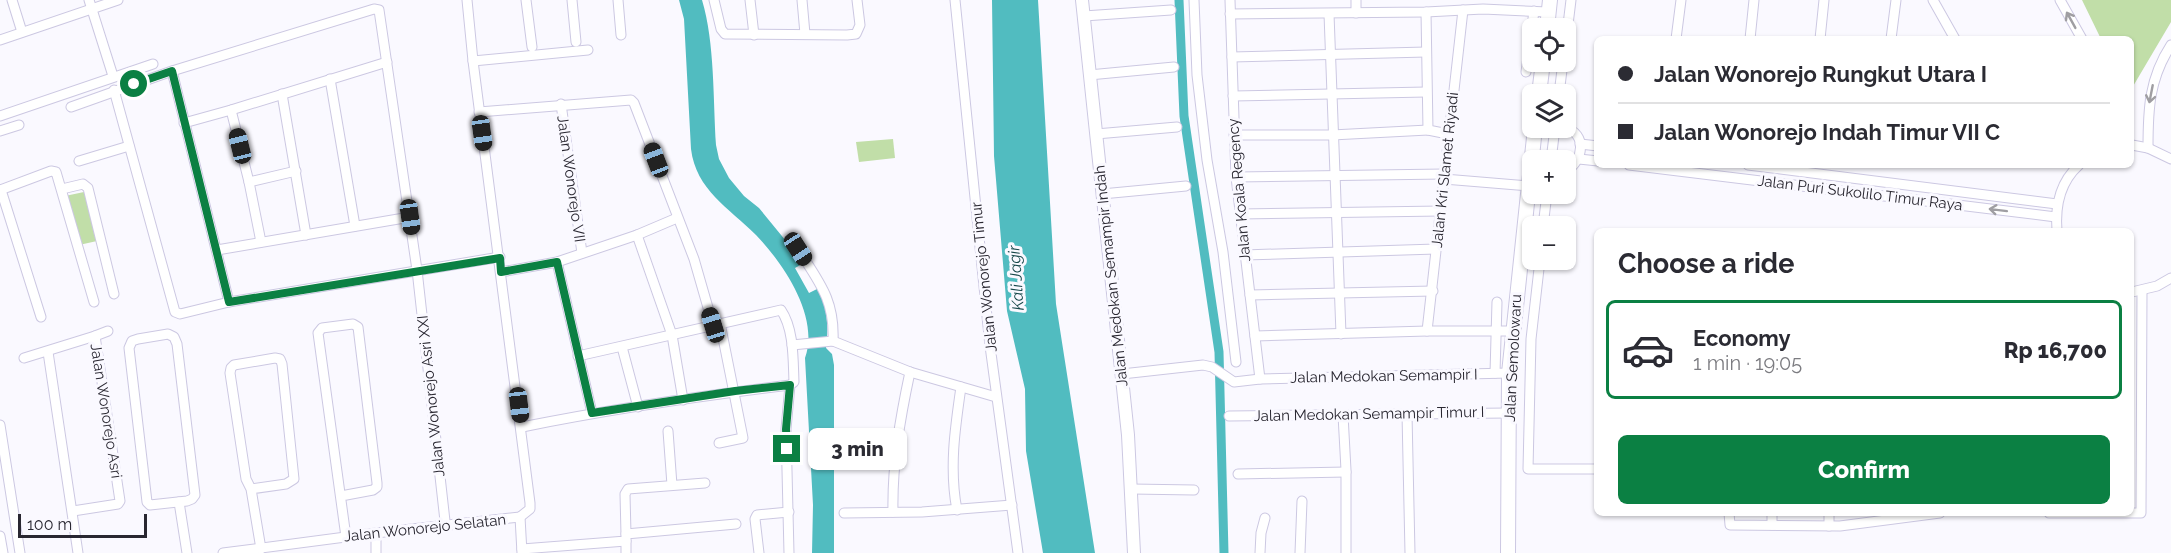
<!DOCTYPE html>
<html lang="en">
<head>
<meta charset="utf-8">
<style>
	body { margin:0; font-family:Raleway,sans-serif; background:#f2f2f3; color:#2b2b33; height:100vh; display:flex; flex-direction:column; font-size:22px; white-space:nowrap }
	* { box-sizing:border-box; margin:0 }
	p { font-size:20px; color:#7c7c81 }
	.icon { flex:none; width:33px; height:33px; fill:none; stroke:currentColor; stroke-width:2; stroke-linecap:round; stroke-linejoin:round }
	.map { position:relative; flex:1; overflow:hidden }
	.drawer { position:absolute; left:1594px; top:228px; width:540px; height:288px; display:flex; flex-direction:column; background:#fff; border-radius:9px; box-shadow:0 2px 4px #0004 }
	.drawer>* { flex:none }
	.banner { position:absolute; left:1594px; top:36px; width:540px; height:132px; border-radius:9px; box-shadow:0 2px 4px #0004; display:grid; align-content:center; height:132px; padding:0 24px; background:#fff }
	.buttons { position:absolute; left:1522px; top:18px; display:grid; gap:12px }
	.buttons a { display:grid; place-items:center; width:54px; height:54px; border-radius:9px; background:#fff; box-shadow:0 2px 4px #0004; font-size:30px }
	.scale { position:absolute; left:18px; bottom:15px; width:129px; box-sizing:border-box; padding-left:6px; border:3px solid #292731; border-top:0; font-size:16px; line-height:21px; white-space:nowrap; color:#292731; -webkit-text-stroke:4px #faf9ff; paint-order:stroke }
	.end { position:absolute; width:27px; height:27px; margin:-14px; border:8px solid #0b8043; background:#fff; box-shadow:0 0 0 3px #fff }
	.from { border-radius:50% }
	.bubble { position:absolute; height:42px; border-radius:9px; background:#fff; box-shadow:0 2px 4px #0004; font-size:20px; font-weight:800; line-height:42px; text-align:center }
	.car { position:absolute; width:18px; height:36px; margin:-18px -9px; border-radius:8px; box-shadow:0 0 4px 2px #0007; background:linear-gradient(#222 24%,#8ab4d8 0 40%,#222 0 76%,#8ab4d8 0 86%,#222 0) }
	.banner b { display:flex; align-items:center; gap:21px; height:57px; font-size:22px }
	.banner b+b { border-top:2px solid #e1e1e2 }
	.banner i { width:15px; height:15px; background:#2b2b33 }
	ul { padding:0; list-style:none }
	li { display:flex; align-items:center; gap:18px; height:99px; margin:0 12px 9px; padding:0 12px; border:3px solid transparent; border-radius:9px }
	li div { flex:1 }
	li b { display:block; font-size:22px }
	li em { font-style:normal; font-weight:800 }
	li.active { border-color:#0b8043 }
	li>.icon { width:54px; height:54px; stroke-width:1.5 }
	h2 { padding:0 24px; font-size:27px; line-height:72px }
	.cta { display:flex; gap:12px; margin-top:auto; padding:12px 24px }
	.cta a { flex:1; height:69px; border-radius:9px; background:#0b8043; color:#fff; font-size:24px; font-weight:800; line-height:69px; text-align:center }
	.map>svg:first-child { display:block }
	.green { fill:#c1dea8 }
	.water { fill:#51bcc0 }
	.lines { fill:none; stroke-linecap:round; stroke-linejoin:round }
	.canal { stroke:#51bcc0; stroke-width:9 }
	.minor-casing { stroke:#ccc8e2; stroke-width:11 }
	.tertiary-casing { stroke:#ccc8e2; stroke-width:14 }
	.secondary-casing { stroke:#ccc8e2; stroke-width:16 }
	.minor { stroke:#fff; stroke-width:9 }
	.tertiary { stroke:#fff; stroke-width:12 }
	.secondary { stroke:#fff; stroke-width:14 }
	.oneway { stroke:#9f9ea2 }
	.route { stroke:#0b8043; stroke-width:8 }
	.labels { text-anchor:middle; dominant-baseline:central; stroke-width:6; stroke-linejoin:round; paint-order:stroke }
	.street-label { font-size:15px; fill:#292731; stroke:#faf9ff }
	.water-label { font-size:16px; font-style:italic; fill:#174749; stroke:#faf9ff }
</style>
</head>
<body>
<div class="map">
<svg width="2171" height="553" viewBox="0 0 2171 553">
	<rect width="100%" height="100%" fill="#faf9ff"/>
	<g class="green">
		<path d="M2082,0h89v22l-39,66v-49h-31z"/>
		<path d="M893,139l2,19 -36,4 -3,-20z"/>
		<path d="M84,192l13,49 -18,4 -14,-49z"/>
	</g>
	<g class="water">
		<path d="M679,0h23c13,43 11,100 14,145l3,14 10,19 15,18 15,12 45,55 -9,5 14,25 10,-5c8,22 10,36 7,60l6,6 2,11v188h-22l1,-48 -8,-147c15,-41 -22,-95 -49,-123 -27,-27 -60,-45 -65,-86l-7,-130z"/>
		<path d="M992,0h46l18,304 39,249h-52l-17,-102 -1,-62 -18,-78 -13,-155z"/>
	</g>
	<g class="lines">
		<path class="canal" d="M1179,0l5,116 35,236 5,201"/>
		<g class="minor-casing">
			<g id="minor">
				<path d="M12,0l10,32"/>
				<path d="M89,0l24,76"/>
				<path d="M467,0l6,61 57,442v6l-10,8"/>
				<path d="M526,0l6,47"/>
				<path d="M572,0l4,42"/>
				<path d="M618,0l3,35"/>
				<path d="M714,0l7,29 4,5 122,1 9,-1 4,-9 -3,-25"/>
				<path d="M750,0l4,35"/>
				<path d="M802,0l3,34"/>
				<path d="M955,0l35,346 28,207"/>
				<path d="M1194,0l3,75 10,85 16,92 13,110"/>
				<path d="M1230,0l6,177 24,202"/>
				<path d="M1356,0v13"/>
				<path d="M1933,0l22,39"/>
				<path d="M2060,0l22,39"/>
				<path d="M1426,12l2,118 20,4"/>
				<path d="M1230,14l196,-2 57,-3 65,3"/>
				<path d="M1329,14l12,320"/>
				<path d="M1084,16l87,-6"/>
				<path d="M1676,39l5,-39"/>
				<path d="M1750,39l4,-39"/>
				<path d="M1820,39l4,-39"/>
				<path d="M1891,39l5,-39"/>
				<path d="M0,40l118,-40"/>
				<path d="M1566,41l5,-41"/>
				<path d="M1232,57l194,-5"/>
				<path d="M473,61l115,-11"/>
				<path d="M172,71l57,231"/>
				<path d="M1526,72l8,-61"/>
				<path d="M1089,75l85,-8"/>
				<path d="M330,79l25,147"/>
				<path d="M114,90l61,222 5,2 49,-12 271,-45"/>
				<path d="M282,94l24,141"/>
				<path d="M1559,94l4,-32"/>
				<path d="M1233,96l193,-4"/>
				<path d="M561,104l21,149"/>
				<path d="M71,107l101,-36 202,-62 5,1 38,260 28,251"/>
				<path d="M231,110l18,72 12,60"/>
				<path d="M479,112l152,-12 3,3 60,156 19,66"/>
				<path d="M0,116l153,-52"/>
				<path d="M184,123l47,-13 156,-48"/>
				<path d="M1565,128c22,5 19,33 1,43"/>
				<path d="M0,131l19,-6"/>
				<path d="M1096,134l81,-7"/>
				<path d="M1234,135h98l96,-5"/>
				<path d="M1580,144l18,2"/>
				<path d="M2132,145l16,3 23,11"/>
				<path d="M2148,148c0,-39 1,-69 23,-103"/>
				<path d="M1579,159l19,2"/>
				<path d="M1551,160l4,-32"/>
				<path d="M79,161l50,-15"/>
				<path d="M1629,165l427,52"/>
				<path d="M1748,165l309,39"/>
				<path d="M1236,177l208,-3"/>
				<path d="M1444,179l84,7"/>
				<path d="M249,182l47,-11"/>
				<path d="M62,189l21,-5 5,4 26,106"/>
				<path d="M0,190l51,-19 5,1 38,130"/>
				<path d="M1,190l40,127"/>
				<path d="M1102,194l84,-8"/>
				<path d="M1240,214l201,-3"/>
				<path d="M1543,226l4,-32"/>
				<path d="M2057,231c-2,-25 3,-49 22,-66"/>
				<path d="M637,235l35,100 11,65"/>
				<path d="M798,249c21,33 37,51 35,92"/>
				<path d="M217,250l193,-33"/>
				<path d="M1244,255l192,-6"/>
				<path d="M1540,260l-9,79 -3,130h70"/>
				<path d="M557,262l35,151"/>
				<path d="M501,272l56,-10 80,-27 40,-17"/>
				<path d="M2132,292l25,-6 14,-8"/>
				<path d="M1250,295l183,-4"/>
				<path d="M1427,331l36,-321"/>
				<path d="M168,334l6,3 3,7 18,151 -3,4 -5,2 -37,4 -3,-3 -18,-154 3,-7 6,-2z"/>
				<path d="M95,336l13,-5"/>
				<path d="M1255,336l172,-5h85"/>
				<path d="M792,345l41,-4 77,31 86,25"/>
				<path d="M622,347l16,60"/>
				<path d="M48,352l30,201"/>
				<path d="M24,358l71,-22 25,165 -2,3 -45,7"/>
				<path d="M1495,373l2,-71"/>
				<path d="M1122,374l81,-9 9,2 22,15 26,-3 249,-6"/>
				<path d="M1407,414l3,139"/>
				<path d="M1343,415l3,55v83"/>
				<path d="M1229,416l279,-3"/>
				<path d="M0,425l20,128"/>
				<path d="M522,427c89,-18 178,-31 268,-42l4,-3c-1,-23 0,-53 -13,-72l-203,46"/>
				<path d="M668,431l4,54"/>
				<path d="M719,443l24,-5 -23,-115"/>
				<path d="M841,445l17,5 37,6"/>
				<path d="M1238,474l108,-2"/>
				<path d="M251,489l35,-5 8,-5 -12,-115 -2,-5 -5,-1 -41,7 -3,3 -1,5 16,106 5,10 10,60"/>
				<path d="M1132,489l62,1"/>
				<path d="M341,496l32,-6 4,-3v-4l-19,-156 -5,-3 -31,4 -4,5 28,204"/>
				<path d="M179,502l8,51"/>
				<path d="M957,510c-8,-41 -2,-82 4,-123"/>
				<path d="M893,512c-1,-47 7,-93 17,-140"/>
				<path d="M844,513l78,-1 90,-7"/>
				<path d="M1729,513l1,12 110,1 100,-13"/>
				<path d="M1829,513v13"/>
				<path d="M2049,513h92l1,-222"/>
				<path d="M520,517l2,36"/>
				<path d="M1772,525v-12"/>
				<path d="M626,534l-1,-40 3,-5 77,-6"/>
				<path d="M0,536l3,17"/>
				<path d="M626,541v12"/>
				<path d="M522,549l104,-8v-7l110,-10"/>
				<path d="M223,553l153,-20 144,-16"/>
				<path d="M376,553v-20"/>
				<path d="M759,553l-4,-34 2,-4 32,-3"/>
				<path d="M789,553l-3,-124 4,-44"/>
				<path d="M1260,553l1,-20 4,-15"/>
				<path d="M1300,553l2,-52"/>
			</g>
		</g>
		<g class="tertiary-casing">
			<path id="tertiary" d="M1082,0l46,435 6,118"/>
		</g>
		<g class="secondary-casing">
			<g id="secondary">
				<path d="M1547,28l3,-28"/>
				<path d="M1539,94l4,-32"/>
				<path d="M1508,553l1,-180 26,-245"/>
			</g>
		</g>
		<use href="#minor" class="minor"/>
		<use href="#tertiary" class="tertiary"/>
		<use href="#secondary" class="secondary"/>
	</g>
	<defs><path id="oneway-shaft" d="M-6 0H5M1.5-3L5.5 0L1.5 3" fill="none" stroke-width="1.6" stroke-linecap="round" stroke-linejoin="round" transform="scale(1.5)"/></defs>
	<g class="oneway">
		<use href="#oneway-shaft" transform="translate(2071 20) rotate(-119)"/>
		<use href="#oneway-shaft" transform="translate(2151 94) rotate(101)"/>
		<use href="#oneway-shaft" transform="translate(1998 210) rotate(-173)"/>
	</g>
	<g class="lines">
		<path class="route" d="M134,84l38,-13 57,231 271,-44 1,14 56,-10 35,151 143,-22 55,-6 -4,44 1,20"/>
	</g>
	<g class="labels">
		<g class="street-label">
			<text transform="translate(1445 170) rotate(-84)">Jalan Kri Slamet Riyadi</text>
			<text transform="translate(571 179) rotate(82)">Jalan Wonorejo VII</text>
			<text transform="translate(1239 190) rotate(-95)">Jalan Koala Regency</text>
			<text transform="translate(1860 193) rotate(7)">Jalan Puri Sukolilo Timur Raya</text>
			<text transform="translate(1111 276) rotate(-96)">Jalan Medokan Semampir Indah</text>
			<text transform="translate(984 277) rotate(-96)">Jalan Wonorejo Timur</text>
			<text transform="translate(1513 358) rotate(-87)">Jalan Semolowaru</text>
			<text transform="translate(1384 376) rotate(-1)">Jalan Medokan Semampir I</text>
			<text transform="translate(431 396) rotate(-96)">Jalan Wonorejo Asri XXI</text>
			<text transform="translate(106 411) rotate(81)">Jalan Wonorejo Asri</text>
			<text transform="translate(1369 414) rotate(-1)">Jalan Medokan Semampir Timur I</text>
			<text transform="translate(425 528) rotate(-6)">Jalan Wonorejo Selatan</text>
		</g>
		<g class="water-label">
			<text transform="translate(1016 278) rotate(-94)">Kali Jagir</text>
		</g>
	</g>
</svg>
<div class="buttons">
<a><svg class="icon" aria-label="locate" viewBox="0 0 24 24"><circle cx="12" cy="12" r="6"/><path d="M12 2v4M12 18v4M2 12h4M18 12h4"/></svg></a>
<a><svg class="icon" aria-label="layers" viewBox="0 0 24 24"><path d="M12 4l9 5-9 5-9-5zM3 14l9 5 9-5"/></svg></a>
<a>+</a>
<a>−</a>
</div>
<div class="scale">100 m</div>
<i class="end from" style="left:134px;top:84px"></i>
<i class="end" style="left:787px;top:449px"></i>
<div class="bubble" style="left:808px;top:428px;width:99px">3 min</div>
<i class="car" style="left:482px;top:133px;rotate:172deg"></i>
<i class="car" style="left:240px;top:146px;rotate:346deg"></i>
<i class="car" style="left:656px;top:160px;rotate:339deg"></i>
<i class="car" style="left:410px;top:217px;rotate:172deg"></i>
<i class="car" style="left:798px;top:249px;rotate:147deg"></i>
<i class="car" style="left:713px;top:325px;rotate:343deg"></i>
<i class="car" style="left:519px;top:405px;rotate:173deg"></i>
<div class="banner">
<b><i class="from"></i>Jalan Wonorejo Rungkut Utara I</b>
<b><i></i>Jalan Wonorejo Indah Timur VII C</b>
</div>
<section class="drawer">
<h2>Choose a ride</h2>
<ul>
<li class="active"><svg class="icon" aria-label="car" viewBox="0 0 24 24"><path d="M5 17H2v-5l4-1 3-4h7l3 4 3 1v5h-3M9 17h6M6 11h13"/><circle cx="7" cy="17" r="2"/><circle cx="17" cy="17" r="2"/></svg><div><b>Economy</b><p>1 min · 19:05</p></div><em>Rp 16,700</em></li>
</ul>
<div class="cta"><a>Confirm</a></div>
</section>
</div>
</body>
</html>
